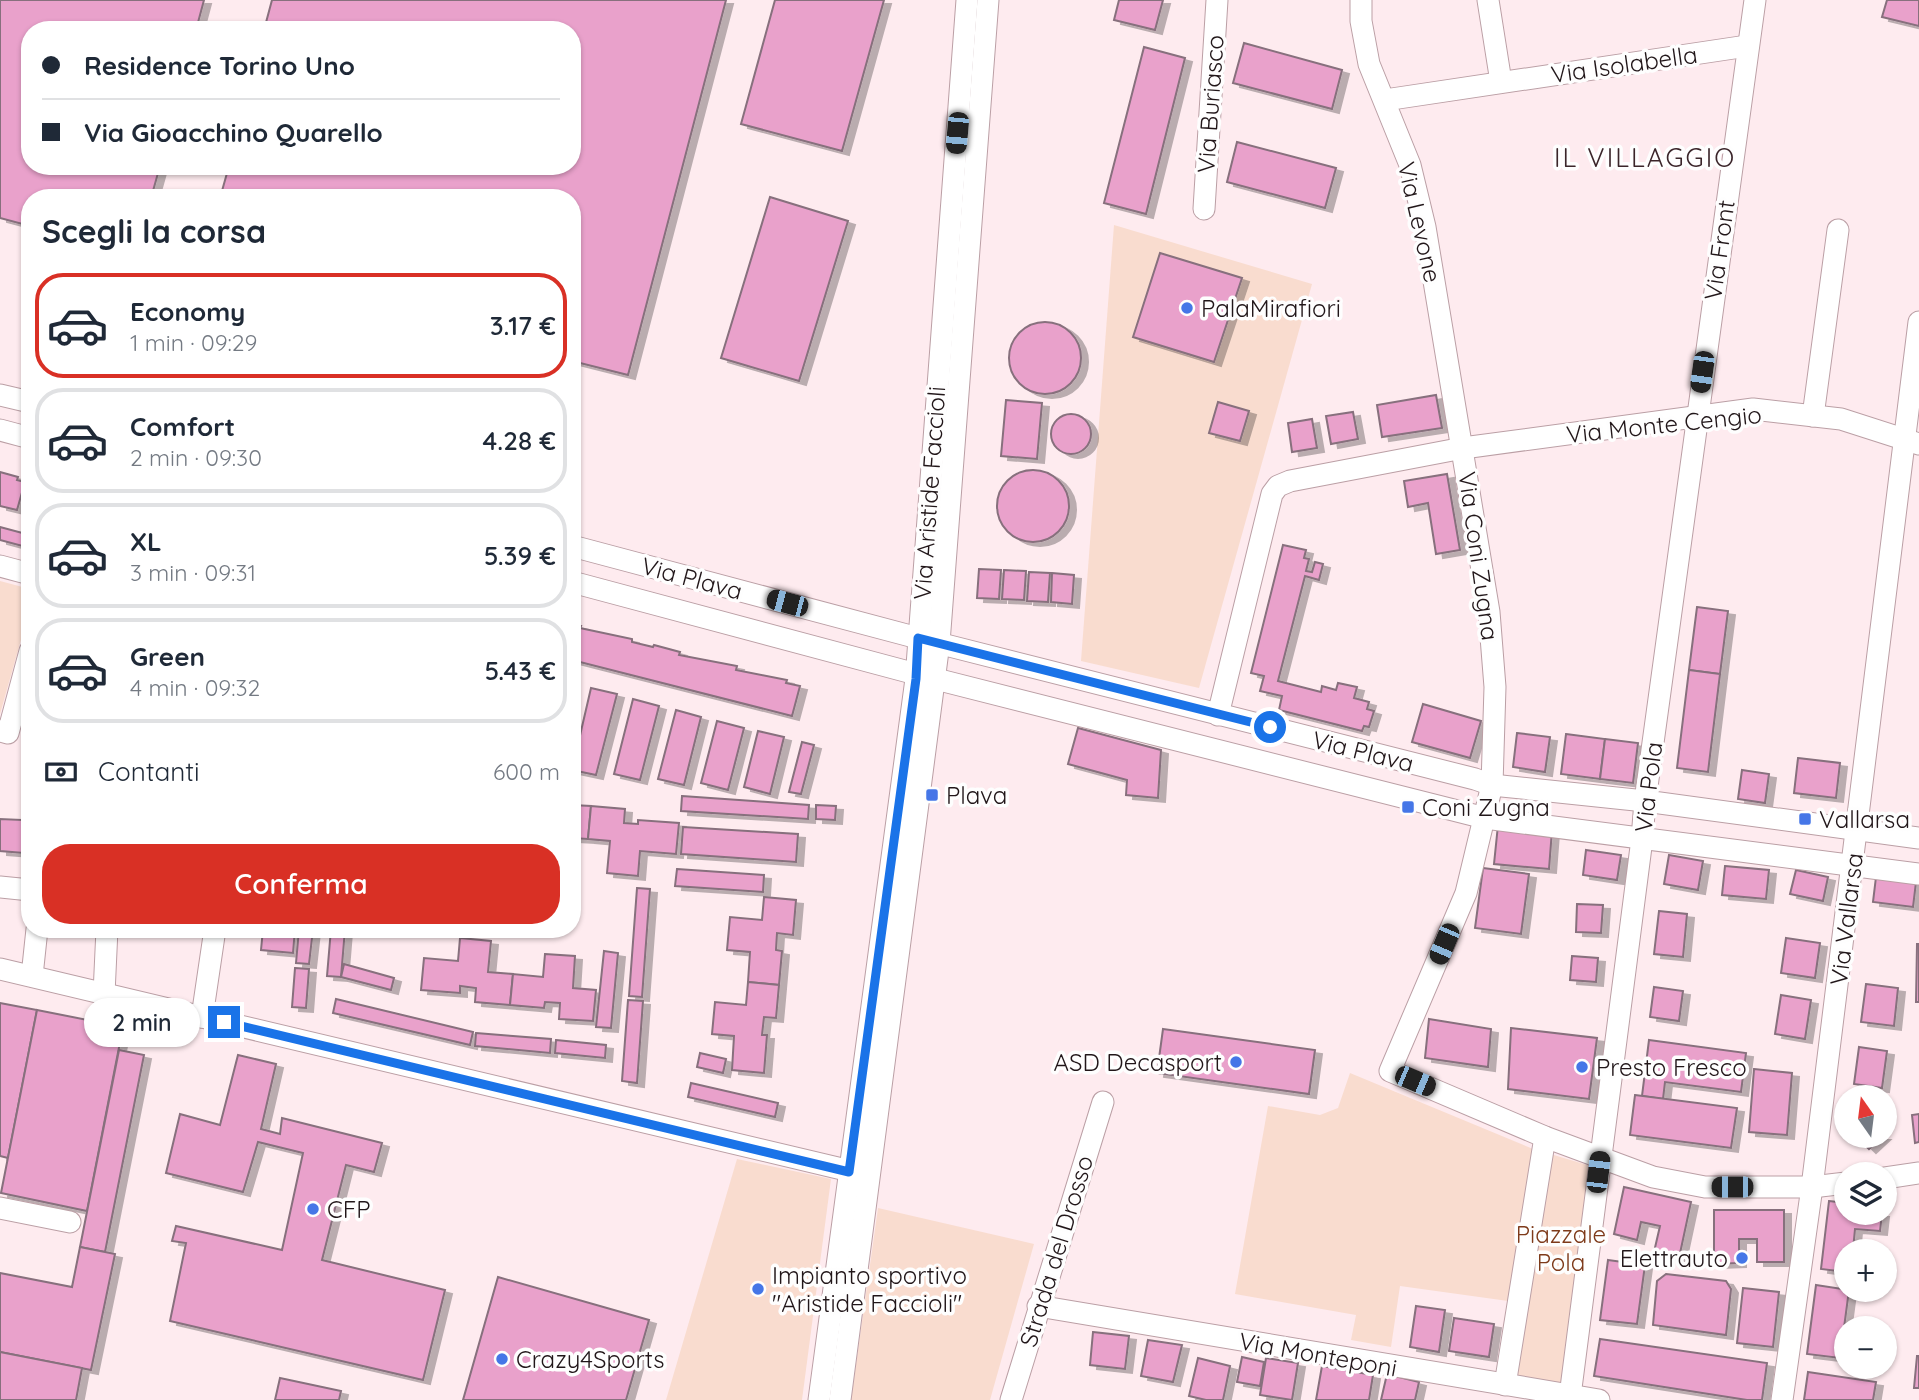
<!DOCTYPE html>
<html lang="it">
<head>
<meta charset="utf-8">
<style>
	body { margin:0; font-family:Quicksand,sans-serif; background:#f6f6f7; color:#1f2937; height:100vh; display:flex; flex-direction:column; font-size:26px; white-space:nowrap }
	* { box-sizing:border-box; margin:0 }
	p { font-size:23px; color:#747a83 }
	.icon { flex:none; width:38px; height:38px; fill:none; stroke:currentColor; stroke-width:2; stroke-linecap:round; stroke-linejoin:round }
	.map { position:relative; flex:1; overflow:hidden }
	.side { position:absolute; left:21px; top:189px; width:560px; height:749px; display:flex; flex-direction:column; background:#fff; border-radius:28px; box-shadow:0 2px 5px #0004 }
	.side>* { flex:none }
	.guide { position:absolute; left:21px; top:21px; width:560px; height:154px; border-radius:28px; box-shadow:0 2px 5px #0004; display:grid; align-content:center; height:154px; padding:0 21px; background:#fff }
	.needle { width:46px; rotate:346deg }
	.tools { position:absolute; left:1834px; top:1085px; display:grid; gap:14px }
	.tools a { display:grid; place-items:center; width:63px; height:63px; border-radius:50%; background:#fff; box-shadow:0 2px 5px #0004; font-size:35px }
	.end { position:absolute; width:32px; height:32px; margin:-16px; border:9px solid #1a73e8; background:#fff; box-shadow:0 0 0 4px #fff }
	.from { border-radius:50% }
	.bubble { position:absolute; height:49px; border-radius:24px; background:#fff; box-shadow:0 2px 5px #0004; font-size:23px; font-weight:600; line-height:49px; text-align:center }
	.car { position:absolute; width:21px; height:42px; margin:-21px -10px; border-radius:9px; box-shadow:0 0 5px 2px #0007; background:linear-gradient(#222 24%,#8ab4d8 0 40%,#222 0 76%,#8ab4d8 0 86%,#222 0) }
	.guide b { display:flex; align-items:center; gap:24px; height:66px; font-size:26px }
	.guide b+b { border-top:2px solid #e0e1e3 }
	.guide i { width:18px; height:18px; background:#1f2937 }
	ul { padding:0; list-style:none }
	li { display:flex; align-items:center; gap:21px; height:105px; margin:0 14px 10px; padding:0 7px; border:4px solid #e0e1e3; border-radius:28px }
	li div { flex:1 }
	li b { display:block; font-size:26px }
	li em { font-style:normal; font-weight:600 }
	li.selected { border-color:#d93025 }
	li>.icon { width:63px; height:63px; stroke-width:1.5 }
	h2 { padding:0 21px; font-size:32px; line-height:84px }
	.pay { display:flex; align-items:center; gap:18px; height:77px; padding:0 21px; font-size:26px }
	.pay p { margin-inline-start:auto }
	.cta { display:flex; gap:14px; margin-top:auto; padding:14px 21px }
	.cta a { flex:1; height:80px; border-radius:28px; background:#d93025; color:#fff; font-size:28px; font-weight:600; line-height:80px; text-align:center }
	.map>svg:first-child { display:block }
	.green { fill:#f9dccf }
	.building { fill:#e9a1cb; stroke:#87707d; stroke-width:2; filter:url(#shadow) }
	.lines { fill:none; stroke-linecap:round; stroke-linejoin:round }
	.minor-casing { stroke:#bb9fa5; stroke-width:23 }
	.minor { stroke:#fff; stroke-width:21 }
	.route { stroke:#1a73e8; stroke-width:9 }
	.poi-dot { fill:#4576e7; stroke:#fefefe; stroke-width:2.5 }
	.labels { text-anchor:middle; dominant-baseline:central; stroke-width:7; stroke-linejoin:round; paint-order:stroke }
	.street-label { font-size:24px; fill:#211619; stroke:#fefefe }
	.poi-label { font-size:24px; fill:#211619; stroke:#fefefe; text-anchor:start }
	.park-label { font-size:24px; fill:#7e3a1a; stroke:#fefefe }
	.neighbourhood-label { font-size:26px; letter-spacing:2px; fill:#3b252a; stroke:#fefefe }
</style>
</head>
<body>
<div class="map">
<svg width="1919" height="1400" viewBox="0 0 1919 1400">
	<defs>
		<filter id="shadow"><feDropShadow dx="7" dy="4" stdDeviation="0" flood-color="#0004"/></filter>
	</defs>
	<rect width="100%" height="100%" fill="#feebef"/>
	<g class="green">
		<path d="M1114,225l198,59 -113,404 -118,-27z"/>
		<path d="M0,581l30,8v19l-30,106z"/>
		<path d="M1350,1073l183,76 -25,152 -108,-15 -9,61 -40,-7 5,-25 -121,-21 33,-188 52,9 18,-7z"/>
		<path d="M1547,1153l47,14 -27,217 -52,-9z"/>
		<path d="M737,1159l94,20 -29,221h-136z"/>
		<path d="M878,1208l156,36 -44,156h-139z"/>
	</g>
	<g class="building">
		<path d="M0,0h204l-8,30h-166v136h130l-9,32h-121v28l-30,-8z"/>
		<path d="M272,0h454l-98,375 -56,-14v-163h-352l9,-32h343v-136h-308z"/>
		<path d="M775,0h109l-42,151 -101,-27z"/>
		<path d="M1119,0h44l-8,30 -41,-10z"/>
		<path d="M1887,0h32v26l-37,-9z"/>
		<path d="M1244,43l98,27 -10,39 -99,-26z"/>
		<path d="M1144,47l41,11 -39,156 -42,-11z"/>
		<path d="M1237,142l99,26 -11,40 -98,-26z"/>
		<path d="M770,197l78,24 -49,160 -78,-23z"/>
		<path d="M1160,253l82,25 -28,84 -81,-25z"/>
		<circle cx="1045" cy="358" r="36"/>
		<path d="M1436,395l6,33 -60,9 -5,-32z"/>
		<path d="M1006,400l36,3 -5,56 -36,-3z"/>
		<path d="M1218,402l31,9 -9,30 -31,-8z"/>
		<path d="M1353,412l5,27 -27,5 -5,-28z"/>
		<circle cx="1071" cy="434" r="20"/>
		<path d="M1312,419l5,29 -25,4 -4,-29z"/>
		<circle cx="1033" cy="506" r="36"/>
		<path d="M0,472l18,5 -1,3 8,2 -8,28 -17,-4z"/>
		<path d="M1447,474l13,76 -24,4 -8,-51 -20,4 -4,-26z"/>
		<path d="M0,527l30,8v13l-30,-8z"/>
		<path d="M1283,545l23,5 -2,8 5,1 -3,12 6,1 3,-10 8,2 -4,16 -14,-4 -27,105 43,11 1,-6 14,4 2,-7 19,4 -3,11 15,4 -2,7 7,2 -5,16 -5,-1 -2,5 -83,-21 3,-14 -22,-5 4,-15 -13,-3z"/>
		<path d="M979,569l22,1 -2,29 -22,-1z"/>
		<path d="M1004,570l22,1 -2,29 -22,-1z"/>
		<path d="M1029,572l21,1 -2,29 -21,-1z"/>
		<path d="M1052,573l22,2 -2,29 -21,-2z"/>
		<path d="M1697,607l31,4 -8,63 -31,-4z"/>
		<path d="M572,624l9,2 -1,2 52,11v3l21,5 1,-2 26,7 -1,3 58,11 -1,4 51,10 -1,3 14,3 -8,30 -220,-56z"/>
		<path d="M1689,670l31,4 -12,98 -31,-4z"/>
		<path d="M591,688l26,6 -21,81 -24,-5z"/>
		<path d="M633,699l26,7 -19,74 -26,-6z"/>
		<path d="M1423,704l58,17 -11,37 -58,-16z"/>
		<path d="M676,710l25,7 -17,68 -26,-6z"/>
		<path d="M717,721l27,7 -16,62 -27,-7z"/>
		<path d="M1078,728l83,22 -3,48 -32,-3 1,-15 -59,-16z"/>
		<path d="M758,731l26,6 -14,57 -26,-7z"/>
		<path d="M1517,733l33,4 -5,35 -32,-5z"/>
		<path d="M1566,734l39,5 -5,40 -39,-5z"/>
		<path d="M1605,739l33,4 -5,40 -33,-4z"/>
		<path d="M802,742l12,3 -13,49 -12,-2z"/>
		<path d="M1798,758l42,5 -4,35 -42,-5z"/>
		<path d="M1742,770l27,4 -4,29 -27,-4z"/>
		<path d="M682,796l127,9 -1,14 -127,-8z"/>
		<path d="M24,798h6v49l-5,-1 -1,7 -24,-2v-32l22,1z"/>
		<path d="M572,805l19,1 -3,33 -16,-1z"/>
		<path d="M816,805l20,1 -1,14 -19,-1z"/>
		<path d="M591,806l34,3 -1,14 14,1v-4l41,3 -3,31 -36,-3 -2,25 -31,-3 3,-32 -22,-2z"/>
		<path d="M1498,825l54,5 -3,39 -55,-5z"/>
		<path d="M683,827l115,7 -2,28 -115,-8z"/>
		<path d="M1586,850l35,5 -4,25 -34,-5z"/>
		<path d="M1669,855l34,6 -5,29 -34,-6z"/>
		<path d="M1725,866l44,4 -3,29 -44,-4z"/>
		<path d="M1483,868l46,6 -8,60 -46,-6z"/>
		<path d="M677,869l87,6 -1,17 -88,-6z"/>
		<path d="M1796,870l32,7 -5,24 -33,-7z"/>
		<path d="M1876,877l40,5 -3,25 -40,-5z"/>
		<path d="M637,888l13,1 -8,108 -13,-1z"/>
		<path d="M764,897l32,3 -3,35 -16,-2 -1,17 6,1 -3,34 -31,-3 2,-30 -23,-2 3,-33 32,3z"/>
		<path d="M1577,904l26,1 -2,28 -25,-1z"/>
		<path d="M1659,911l28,3 -4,43 -29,-3z"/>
		<path d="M263,929h32l-2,24 -32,-3z"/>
		<path d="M299,929h14l-4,35 -13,-1z"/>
		<path d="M331,929h14l-4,48 -14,-1z"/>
		<path d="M460,938l31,3 -3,31 25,2 -3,31 -35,-3 1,-14 -16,-2v7l-39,-3 3,-32 34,3z"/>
		<path d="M1786,938l34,5 -5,35 -34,-5z"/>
		<path d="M1917,944h2v58h-3z"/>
		<path d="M604,951l14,2 -7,75 -15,-1z"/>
		<path d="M545,954l30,2 -2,32 23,2 -3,31 -34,-2 1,-16 -15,-1 -1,6 -34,-3 3,-31 30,3z"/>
		<path d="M1572,956l26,2 -2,24 -26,-2z"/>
		<path d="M344,964l50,14 -3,12 -50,-13z"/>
		<path d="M295,968l14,1 -3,39 -14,-1z"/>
		<path d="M748,982l31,3 -3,33 -12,-1 -2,18h5l-3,38 -32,-3 2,-34 -22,-2 3,-32 31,3z"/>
		<path d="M1866,984l32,4 -4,38 -33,-4z"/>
		<path d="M1654,987l29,4 -4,30 -29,-4z"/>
		<path d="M1781,995l30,5 -6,39 -30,-5z"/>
		<path d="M336,999l137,33 -3,13 -137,-32z"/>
		<path d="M628,1000l15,1 -6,82 -15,-2z"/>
		<path d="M0,1003l37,7 -29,148 -8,-2z"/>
		<path d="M37,1010l86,17 -36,184 -86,-18z"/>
		<path d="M1429,1019l62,10 -3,38 -63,-9z"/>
		<path d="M1511,1028l86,10 -8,61 -81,-10z"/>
		<path d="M1163,1029l152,21 -6,44 -152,-21z"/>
		<path d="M476,1033l75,6 -1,14 -75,-7z"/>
		<path d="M556,1040l50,5 -1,13 -50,-5z"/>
		<path d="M1649,1040l97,13 -5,39 -76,-10 -2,17 -21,-3z"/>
		<path d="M1859,1047l28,4 -5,37 -28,-4z"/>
		<path d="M119,1050l25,5 -39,197 -25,-5z"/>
		<path d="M700,1053l26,6 -3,14 -26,-6z"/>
		<path d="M238,1055l38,9 -15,65 19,5 2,-16 100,25 -8,29 -28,-7 -24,95 123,30 -22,90 -253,-59 16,-78 -14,-2 4,-15 106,24 21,-97 -45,-11 -15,50 -77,-19 14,-59 40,11z"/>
		<path d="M1754,1069l38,4 -5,62 -38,-3z"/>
		<path d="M691,1083l87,20 -3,14 -87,-20z"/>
		<path d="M1635,1095l102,13 -6,40 -101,-13z"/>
		<path d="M1919,1114v28l-4,1 -3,-28z"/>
		<path d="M1856,1136h27l-14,13z"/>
		<path d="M1624,1187l67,15 -12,56 -25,-6 6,-26 -19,-4 -4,18 -23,-6z"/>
		<path d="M1829,1201l17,2v10h36l-2,18 -25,-2 -2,21 8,1h-15v21l-25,-3z"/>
		<path d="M1714,1210h70v52h-27v-23h-18v24l-25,1z"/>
		<path d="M80,1247l35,7 -24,116 -91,-18v-79l72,14z"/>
		<path d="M1608,1260l37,5 -8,59 -37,-4z"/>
		<path d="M1666,1274l60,7 5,8 -5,46 -73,-10 4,-44z"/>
		<path d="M498,1277l151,43 -23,80h-163z"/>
		<path d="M1816,1285l33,5 -9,68 -33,-4z"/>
		<path d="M1743,1288l36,4 -6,55 -36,-4z"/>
		<path d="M1416,1306l29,4 -6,42 -29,-5z"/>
		<path d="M1454,1318l40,6 -5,33 -40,-6z"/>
		<path d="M1093,1332l36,4 -4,33 -35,-4z"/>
		<path d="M1600,1339l167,24 -5,37h-15l-153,-24z"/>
		<path d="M1148,1340l34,5 -9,37 -32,-6z"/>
		<path d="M0,1352l82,16 -6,32h-76z"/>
		<path d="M1917,1356h2v32h-5z"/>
		<path d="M1242,1357l22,5 -4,24 -23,-4z"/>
		<path d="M1198,1358l32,8 -7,34h-17l-17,-4z"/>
		<path d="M1266,1358l32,5 -6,37 -32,-5z"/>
		<path d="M1322,1366l51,9 -4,25h-53z"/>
		<path d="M1808,1372l68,10 -3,18h-69z"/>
		<path d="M1387,1374l32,8 -4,18h-34z"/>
		<path d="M280,1378l61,13 -2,9h-64z"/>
	</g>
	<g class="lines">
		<g class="minor-casing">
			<g id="minor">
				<path d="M1361,0v21l8,43 41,101 15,62 64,385 6,75 -3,98 -26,108 -76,178 155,66 108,40 52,10h107l34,-4"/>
				<path d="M1488,0l13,82"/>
				<path d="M1385,100l362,-54"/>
				<path d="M1204,209l13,-209"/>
				<path d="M0,395l30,7"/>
				<path d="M1813,416l25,-186"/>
				<path d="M0,430l30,8"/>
				<path d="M572,546l346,92 557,141 17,6 153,16 274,37"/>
				<path d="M0,566l30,8"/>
				<path d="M572,582l344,92 569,144 434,56"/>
				<path d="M1218,715l54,-221 6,-8 12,-5 173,-33 290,-39 88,10 78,25"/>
				<path d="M0,731l8,2 22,-82"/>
				<path d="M0,887l30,3"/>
				<path d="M0,969l863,205"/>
				<path d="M32,976l5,-47"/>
				<path d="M104,994l3,-65"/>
				<path d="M202,1017l13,-88"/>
				<path d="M1885,1178l34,-5"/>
				<path d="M0,1208l70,14"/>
				<path d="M1038,1306l561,94"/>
				<path d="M1505,1385l40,-248"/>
				<path d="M1570,1396l72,-557 3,-38 110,-801"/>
				<path d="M819,1400l97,-721 51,-679"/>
				<path d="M840,1400l99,-757 49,-643"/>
				<path d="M1011,1400l92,-298"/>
				<path d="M1782,1400l30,-213 107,-865"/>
			</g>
		</g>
		<use href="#minor" class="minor"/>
	</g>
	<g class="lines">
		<path class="route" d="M224,1022l625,150 67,-493 2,-41 352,89"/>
	</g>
	<g class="poi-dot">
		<circle cx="1187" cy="308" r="7"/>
		<rect x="925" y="788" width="14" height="14" rx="3.5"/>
		<rect x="1401" y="800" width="14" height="14" rx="3.5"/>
		<rect x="1798" y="812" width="14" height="14" rx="3.5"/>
		<circle cx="1236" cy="1062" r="7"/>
		<circle cx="1582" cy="1067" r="7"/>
		<circle cx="313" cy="1209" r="7"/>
		<circle cx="1742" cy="1258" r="7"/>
		<circle cx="758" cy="1289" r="7"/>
		<circle cx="502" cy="1359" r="7"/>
	</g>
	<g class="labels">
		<g class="street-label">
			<text transform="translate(1624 64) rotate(-8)">Via Isolabella</text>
			<text transform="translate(1210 104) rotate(-86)">Via Buriasco</text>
			<text transform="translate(1420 222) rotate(77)">Via Levone</text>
			<text transform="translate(1719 250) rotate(-82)">Via Front</text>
			<text transform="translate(1664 424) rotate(-6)">Via Monte Cengio</text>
			<text transform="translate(929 493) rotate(-86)">Via Aristide Faccioli</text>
			<text transform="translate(1479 556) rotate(82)">Via Coni Zugna</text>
			<text transform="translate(692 578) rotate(15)">Via Plava</text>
			<text transform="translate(1363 751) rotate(14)">Via Plava</text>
			<text transform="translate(1648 787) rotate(-83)">Via Pola</text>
			<text transform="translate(1846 919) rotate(-83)">Via Vallarsa</text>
			<text transform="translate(1056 1251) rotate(-73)">Strada del Drosso</text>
			<text transform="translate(1318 1354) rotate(10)">Via Monteponi</text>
		</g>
		<g class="poi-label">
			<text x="1201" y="308">PalaMirafiori</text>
			<text x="946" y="795">Plava</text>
			<text x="1422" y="807">Coni Zugna</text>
			<text x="1819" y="819">Vallarsa</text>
			<text x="1222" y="1062" text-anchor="end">ASD Decasport</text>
			<text x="1596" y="1067">Presto Fresco</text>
			<text x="327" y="1209">CFP</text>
			<text x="1728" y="1258" text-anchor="end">Elettrauto</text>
			<text x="772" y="1275">Impianto sportivo<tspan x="772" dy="28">"Aristide Faccioli"</tspan></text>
			<text x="516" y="1359">Crazy4Sports</text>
		</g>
		<g class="park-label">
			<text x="1561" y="1234">Piazzale<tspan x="1561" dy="28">Pola</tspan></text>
		</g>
		<g class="neighbourhood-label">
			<text x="1645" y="157">IL VILLAGGIO</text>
		</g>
	</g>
</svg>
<div class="tools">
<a><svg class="needle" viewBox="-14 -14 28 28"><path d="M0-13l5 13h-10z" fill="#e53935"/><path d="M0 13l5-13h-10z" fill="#747a83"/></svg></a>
<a><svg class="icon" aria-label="layers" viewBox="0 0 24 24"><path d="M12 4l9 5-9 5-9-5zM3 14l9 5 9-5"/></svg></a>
<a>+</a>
<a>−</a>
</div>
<i class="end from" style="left:1270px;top:727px"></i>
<i class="end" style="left:224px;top:1022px"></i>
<div class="bubble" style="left:84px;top:998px;width:116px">2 min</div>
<i class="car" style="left:957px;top:133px;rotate:185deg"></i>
<i class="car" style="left:1702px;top:372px;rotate:188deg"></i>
<i class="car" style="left:787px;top:603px;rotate:285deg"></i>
<i class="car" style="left:1444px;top:944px;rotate:203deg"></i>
<i class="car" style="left:1415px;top:1081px;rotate:113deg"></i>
<i class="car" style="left:1598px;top:1172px;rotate:7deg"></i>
<i class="car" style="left:1732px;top:1187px;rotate:270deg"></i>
<div class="guide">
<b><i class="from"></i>Residence Torino Uno</b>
<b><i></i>Via Gioacchino Quarello</b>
</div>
<section class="side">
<h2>Scegli la corsa</h2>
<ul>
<li class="selected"><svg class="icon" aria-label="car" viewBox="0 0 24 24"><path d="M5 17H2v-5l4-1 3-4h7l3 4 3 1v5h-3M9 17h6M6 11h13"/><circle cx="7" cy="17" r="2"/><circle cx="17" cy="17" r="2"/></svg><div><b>Economy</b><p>1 min · 09:29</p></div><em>3.17 €</em></li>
<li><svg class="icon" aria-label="car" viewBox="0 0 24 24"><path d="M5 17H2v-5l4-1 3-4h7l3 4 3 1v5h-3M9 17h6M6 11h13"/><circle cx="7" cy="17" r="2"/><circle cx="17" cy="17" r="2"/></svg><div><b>Comfort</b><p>2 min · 09:30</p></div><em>4.28 €</em></li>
<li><svg class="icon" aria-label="car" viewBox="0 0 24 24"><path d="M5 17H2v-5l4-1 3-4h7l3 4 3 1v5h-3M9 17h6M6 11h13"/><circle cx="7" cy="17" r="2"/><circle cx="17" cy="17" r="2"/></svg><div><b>XL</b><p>3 min · 09:31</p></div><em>5.39 €</em></li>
<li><svg class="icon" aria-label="car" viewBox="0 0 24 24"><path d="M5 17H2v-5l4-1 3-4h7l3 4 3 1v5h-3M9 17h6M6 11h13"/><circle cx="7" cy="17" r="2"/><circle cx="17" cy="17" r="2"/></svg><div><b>Green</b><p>4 min · 09:32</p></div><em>5.43 €</em></li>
</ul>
<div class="pay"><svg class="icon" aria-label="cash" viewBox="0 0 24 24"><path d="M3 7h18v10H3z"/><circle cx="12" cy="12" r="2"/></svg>Contanti<p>600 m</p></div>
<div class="cta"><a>Conferma</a></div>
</section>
</div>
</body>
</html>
